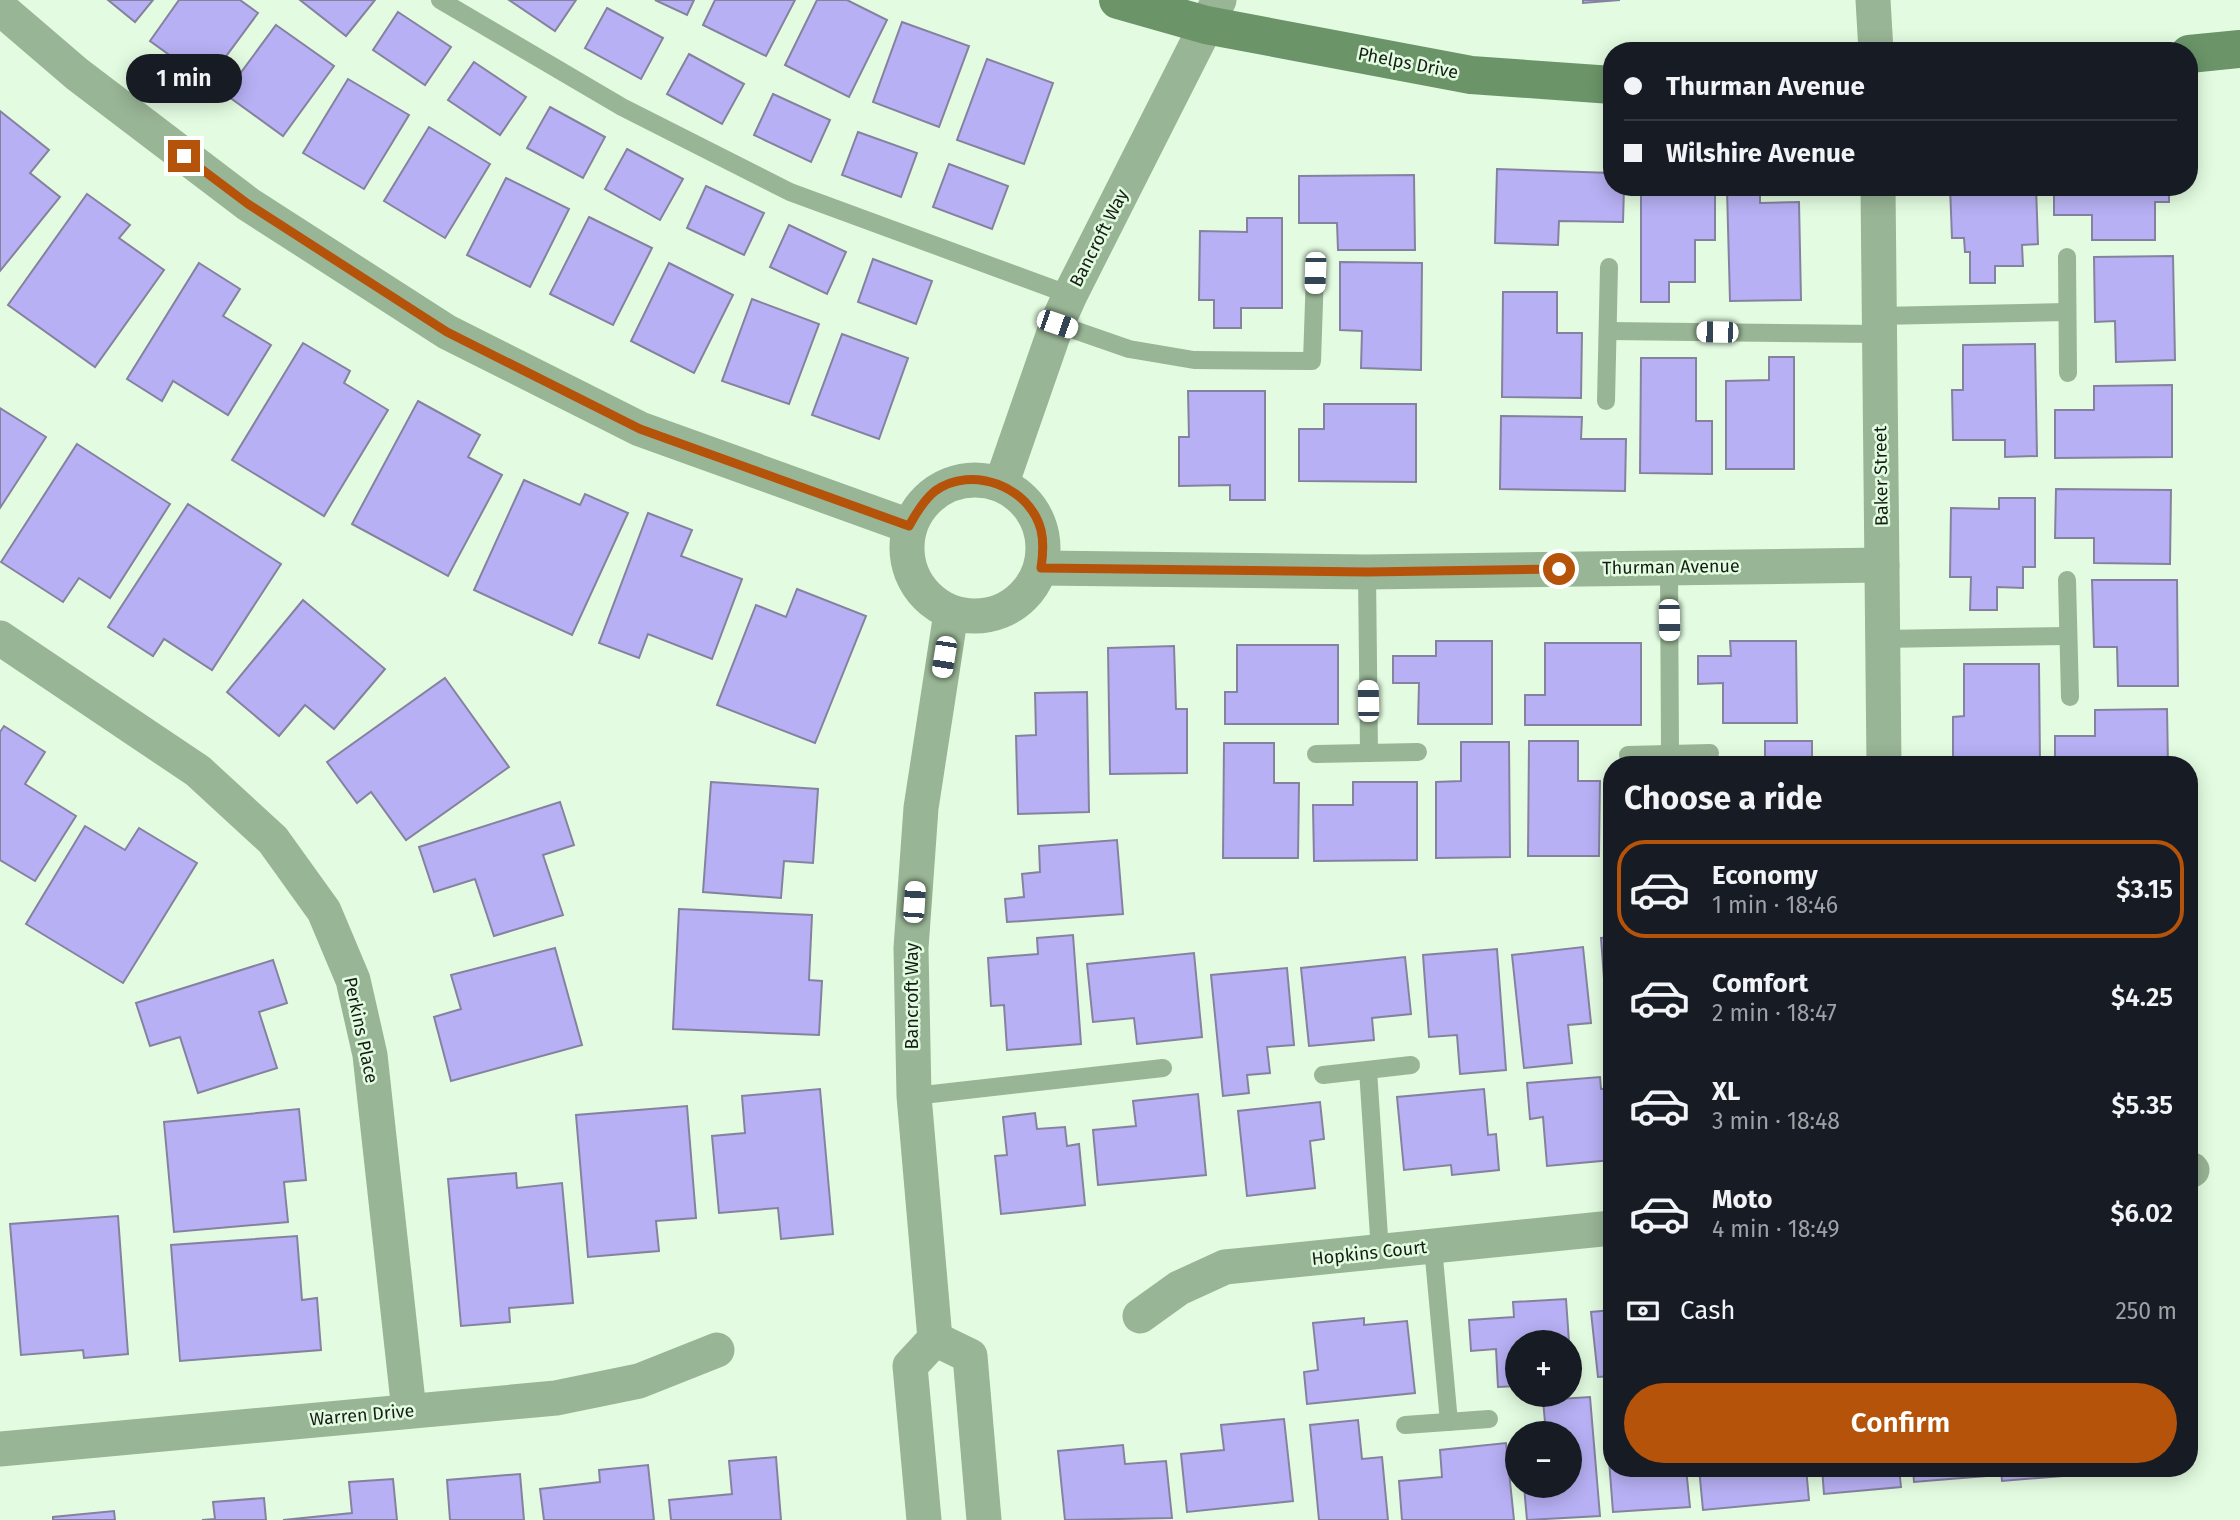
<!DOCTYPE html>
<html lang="en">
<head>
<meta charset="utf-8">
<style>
	body { margin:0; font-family:"Fira Sans",sans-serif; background:#242831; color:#f1f3f6; height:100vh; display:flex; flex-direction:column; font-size:26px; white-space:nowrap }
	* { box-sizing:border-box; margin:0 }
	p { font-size:23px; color:#9ea1a6 }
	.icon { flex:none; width:38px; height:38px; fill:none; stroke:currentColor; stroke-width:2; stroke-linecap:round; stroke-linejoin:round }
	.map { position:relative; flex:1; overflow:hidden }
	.side { position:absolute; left:1603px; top:756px; width:595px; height:721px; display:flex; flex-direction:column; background:#171b24; border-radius:28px; box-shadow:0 4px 18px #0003 }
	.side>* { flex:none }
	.guide { position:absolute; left:1603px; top:42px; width:595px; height:154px; border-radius:28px; box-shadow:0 4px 18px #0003; display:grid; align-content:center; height:154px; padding:0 21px; background:#171b24 }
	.tools { position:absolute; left:1505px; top:1330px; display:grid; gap:14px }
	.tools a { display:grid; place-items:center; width:77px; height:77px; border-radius:50%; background:#171b24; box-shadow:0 4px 18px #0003; font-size:35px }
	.end { position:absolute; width:32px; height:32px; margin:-16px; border:9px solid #b45309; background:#fff; box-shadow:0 0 0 4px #fff }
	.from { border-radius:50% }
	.bubble { position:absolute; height:49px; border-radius:24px; background:#171b24; box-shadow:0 4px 18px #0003; font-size:23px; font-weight:600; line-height:49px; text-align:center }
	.car { position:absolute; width:21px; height:42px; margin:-21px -10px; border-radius:9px; box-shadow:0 0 5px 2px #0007; background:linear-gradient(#fff 24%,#345 0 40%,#fff 0 76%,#345 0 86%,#fff 0) }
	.guide b { display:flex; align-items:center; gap:24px; height:66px; font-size:26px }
	.guide b+b { border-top:2px solid #363941 }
	.guide i { width:18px; height:18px; background:#f1f3f6 }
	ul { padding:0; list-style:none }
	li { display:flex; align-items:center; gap:21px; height:98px; margin:0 14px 10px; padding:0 7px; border:4px solid transparent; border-radius:28px }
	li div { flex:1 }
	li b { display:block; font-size:26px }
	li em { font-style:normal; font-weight:600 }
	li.current { border-color:#b45309 }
	li>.icon { width:63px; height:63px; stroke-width:1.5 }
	h2 { padding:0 21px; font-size:32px; line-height:84px }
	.pay { display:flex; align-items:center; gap:18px; height:77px; padding:0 21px; font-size:26px }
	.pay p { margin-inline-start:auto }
	.action { display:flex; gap:14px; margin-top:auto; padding:14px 21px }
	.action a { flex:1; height:80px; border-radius:42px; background:#b45309; color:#fff; font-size:28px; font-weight:600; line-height:80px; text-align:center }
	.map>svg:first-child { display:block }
	.building { fill:#b7b0f4; stroke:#8582a0; stroke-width:2 }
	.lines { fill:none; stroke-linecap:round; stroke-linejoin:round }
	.lane { stroke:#98b595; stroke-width:18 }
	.street { stroke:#98b595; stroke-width:35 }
	.secondary { stroke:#6b9568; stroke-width:38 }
	.route { stroke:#b45309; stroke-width:9 }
	.labels { text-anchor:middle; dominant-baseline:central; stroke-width:5; stroke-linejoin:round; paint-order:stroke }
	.street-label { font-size:18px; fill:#141d13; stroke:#e3fce1 }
</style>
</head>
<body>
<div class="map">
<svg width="2240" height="1520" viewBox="0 0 2240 1520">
	<rect width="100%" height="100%" fill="#e3fce1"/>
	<g class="building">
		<path d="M108,0h45l-18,22z"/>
		<path d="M179,0h61l18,13 -51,69 -57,-41z"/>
		<path d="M300,0h75l-29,36z"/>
		<path d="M509,0h67l-21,31z"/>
		<path d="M655,0h39l-7,15z"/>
		<path d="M715,0h80l-29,56 -63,-31z"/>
		<path d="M817,0h30l40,20 -38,77 -64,-32z"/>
		<path d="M1583,0h37l-37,3z"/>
		<path d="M607,8l56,30 -22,41 -56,-31z"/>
		<path d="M398,12l53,35 -26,38 -52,-35z"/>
		<path d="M902,22l67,24 -30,81 -66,-25z"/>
		<path d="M276,25l58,41 -51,70 -58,-42z"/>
		<path d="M689,54l55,30 -22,40 -55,-30z"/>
		<path d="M987,59l66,24 -29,81 -67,-24z"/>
		<path d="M474,62l52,35 -26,38 -52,-35z"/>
		<path d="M348,79l61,36 -45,74 -61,-36z"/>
		<path d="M773,94l57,26 -19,42 -57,-27z"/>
		<path d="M550,107l55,30 -22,41 -56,-30z"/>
		<path d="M0,111l49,39 -19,23 30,24 -60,74z"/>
		<path d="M429,127l61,37 -45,74 -61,-37z"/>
		<path d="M858,132l59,21 -16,44 -59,-22z"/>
		<path d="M627,149l56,30 -23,41 -55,-31z"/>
		<path d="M949,164l59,22 -16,43 -59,-22z"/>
		<path d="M1497,169l115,4v14h12l-1,35 -64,-1 -1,24 -63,-2z"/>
		<path d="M1414,175l1,75h-77l-1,-27h-38v-47z"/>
		<path d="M506,178l63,31 -39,78 -63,-32z"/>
		<path d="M706,186l58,27 -20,42 -57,-27z"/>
		<path d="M1641,187h74v53h-20v42h-26v20h-28z"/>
		<path d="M1950,187h86l2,57 -16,1 1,21h-28v17h-25v-31h-5l-1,-14h-12z"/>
		<path d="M2054,187h115v15h-14v38h-63v-25h-38z"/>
		<path d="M1760,188v15l39,-1 2,98 -71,1 -3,-112z"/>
		<path d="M87,194l43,31 -11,13 45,32 -69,97 -87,-62z"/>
		<path d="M589,217l63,31 -39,77 -63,-31z"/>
		<path d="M1247,218h35v90h-41v20h-27v-28h-15l1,-69 47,1z"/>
		<path d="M789,225l57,27 -19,42 -57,-27z"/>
		<path d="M2173,256l2,104 -59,2 -1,-41 -20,1 -1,-65z"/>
		<path d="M873,259l59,22 -16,43 -58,-22z"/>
		<path d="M1340,262l82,1 -1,107 -60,-2 1,-37 -22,-1z"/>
		<path d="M199,263l41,26 -17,27 48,29 -43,70 -55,-34 -11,20 -35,-22z"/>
		<path d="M669,263l64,32 -39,78 -63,-32z"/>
		<path d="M1503,292h54v41h25l-1,65 -79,-1z"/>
		<path d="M752,299l67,25 -30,80 -67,-23z"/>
		<path d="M842,334l66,24 -29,81 -67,-24z"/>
		<path d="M303,343l47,28 -6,12 44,27 -64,106 -92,-56z"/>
		<path d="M2035,344l2,112 -32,1v-17h-52l-1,-50h11v-45z"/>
		<path d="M1769,357h25v112h-68v-88l43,-1z"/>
		<path d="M1641,358h55v63h16v53l-72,-1z"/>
		<path d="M2172,385v72l-117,1v-48h39v-24z"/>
		<path d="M1188,391h77v109h-35v-15l-51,1v-49h10z"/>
		<path d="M418,401l62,34 -12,22 34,18 -54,101 -96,-52z"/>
		<path d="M1324,404h92v78l-117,-1v-52h25z"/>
		<path d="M0,408l46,29 -46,71z"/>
		<path d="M1501,416l81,1 -1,22h45l-1,52 -125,-2z"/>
		<path d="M77,444l93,60 -60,94 -31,-20 -16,24 -62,-40z"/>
		<path d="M524,480l56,25 5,-11 43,19 -56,122 -98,-45z"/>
		<path d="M2056,489l115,1 -1,74 -76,-1v-25h-39z"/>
		<path d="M1999,498h36v69h-12v21l-26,-1v23h-27l1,-33h-21l1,-69 48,1z"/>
		<path d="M188,504l93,60 -69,106 -48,-31 -11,17 -45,-29z"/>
		<path d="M648,513l44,17 -11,26 61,23 -30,80 -64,-25 -9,24 -40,-15z"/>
		<path d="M2092,580h85l1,106h-60l-1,-39h-23z"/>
		<path d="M797,589l69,27 -51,127 -98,-38 39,-100 30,12z"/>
		<path d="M303,600l82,69 -51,60 -29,-24 -26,31 -52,-44z"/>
		<path d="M1436,641h56v83h-74l1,-41h-26v-27h43z"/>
		<path d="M1730,641h66l1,82h-74v-40l-25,1v-28h33z"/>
		<path d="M1545,643h96v82h-116v-30h20z"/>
		<path d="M1237,645h101v79h-113v-32h12z"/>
		<path d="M1174,646l2,63h11v64l-77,1 -2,-126z"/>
		<path d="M1964,664h75l1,101 -87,-2v-46l11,-1z"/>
		<path d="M445,678l64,89 -103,73 -35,-48 -14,11 -30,-41z"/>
		<path d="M1087,692l2,120 -71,2 -2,-78 20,-1 -1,-42z"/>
		<path d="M2167,709l1,56h-113v-29h40v-26z"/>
		<path d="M4,726l41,26 -20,32 51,32 -41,65 -35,-21v-128z"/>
		<path d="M1529,741h49v40h22l-1,75h-71z"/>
		<rect x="1765" y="741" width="47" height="24"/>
		<path d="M1461,742h48l1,115 -74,1v-76l25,-1z"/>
		<path d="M1224,743h50v40h25l-1,75h-75z"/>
		<path d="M711,782l107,7 -5,74 -29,-2 -3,37 -78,-6z"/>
		<path d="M1353,782h64v78l-103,1 -1,-56h40z"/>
		<path d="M560,802l14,43 -31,10 20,60 -69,21 -19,-57 -41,13 -15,-45z"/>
		<path d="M85,826l40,24 14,-22 58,35 -74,120 -97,-59z"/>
		<path d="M1117,840l6,74 -116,8 -2,-23 19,-2 -2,-23 18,-2 -1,-26z"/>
		<path d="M679,909l133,6 -3,65 13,1 -3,54 -146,-6z"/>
		<path d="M1073,935l8,109 -74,6 -3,-45 -13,1 -3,-48 50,-4 -1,-16z"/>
		<path d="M1612,937v81l-5,1 -6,-81z"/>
		<path d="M1583,947l8,76 -23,2 4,38 -48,5 -12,-113z"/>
		<path d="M555,948l27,97 -131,36 -17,-64 27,-8 -10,-34z"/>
		<path d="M1497,949l9,121 -46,4 -3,-39 -28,2 -6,-82z"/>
		<path d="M1194,953l8,84 -65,7 -3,-26 -41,4 -6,-58z"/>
		<path d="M1405,957l6,57 -39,4 2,22 -65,6 -8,-78z"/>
		<path d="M273,960l14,43 -28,9 18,56 -79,25 -18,-56 -30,9 -14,-43z"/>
		<path d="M1287,968l7,77 -27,2 3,26 -23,2 2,18 -26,3 -12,-121z"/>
		<path d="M1600,1077l1,12 11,-1v72l-65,6 -4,-49 -13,2 -3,-36z"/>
		<path d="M820,1089l13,145 -52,5 -3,-31 -59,5 -7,-77 33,-3 -3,-37z"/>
		<path d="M1484,1089l4,46 8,-1 3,36 -47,5 -1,-10 -47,5 -7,-73z"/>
		<path d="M1198,1094l8,81 -108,10 -5,-55 43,-4 -3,-25z"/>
		<path d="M1320,1102l4,37 -14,2 5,47 -68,8 -9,-85z"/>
		<path d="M687,1106l9,112 -40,3 3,30 -71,6 -12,-142z"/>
		<path d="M299,1109l7,71 -22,2 4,40 -114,10 -10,-110z"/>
		<path d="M1035,1113l2,16 28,-2 2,19 12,-2 6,61 -84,9 -6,-58 12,-1 -4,-38z"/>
		<path d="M516,1173l1,15 45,-5 11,120 -64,5 1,14 -49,4 -13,-147z"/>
		<path d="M118,1216l10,138 -44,4 -1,-8 -62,5 -11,-131z"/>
		<path d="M297,1236l5,64 15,-2 4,52 -141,11 -9,-116z"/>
		<path d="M1566,1299l3,43h-52v44l-19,1 -2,-38 -25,2 -2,-31 45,-3 -1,-15z"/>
		<path d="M1612,1310v66l-14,1 -7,-65z"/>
		<path d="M1364,1318v7l43,-4 8,72 -108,11 -3,-32 14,-2 -5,-47z"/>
		<path d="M1604,1395h8v73h74l4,39 -77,5z"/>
		<path d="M1590,1397l10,119 -73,4 -3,-34h46v-53h-24l-3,-33z"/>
		<path d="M1284,1419l9,82 -106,11 -6,-58 43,-4 -3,-25z"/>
		<path d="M1358,1420l4,39 20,-2 6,63h-69l-9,-95z"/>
		<path d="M1506,1443l8,77h-112l-3,-39 43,-4 -2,-27z"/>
		<path d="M1123,1445l2,19 41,-3 6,57 -107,2 -7,-69z"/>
		<path d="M776,1457l5,63h-110l-2,-20 63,-6 -3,-33z"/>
		<path d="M648,1465l6,55h-110l-4,-31 60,-7 -1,-12z"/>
		<path d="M1699,1468h107l3,32 -106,10z"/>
		<path d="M1822,1468h77l2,19 -77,7z"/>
		<path d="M1913,1468h73v8l-72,6z"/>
		<path d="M2001,1468h110v4l-109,9z"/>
		<path d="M520,1474l4,46h-74l-3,-40z"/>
		<path d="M393,1479l4,41h-114l69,-7 -3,-31z"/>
		<path d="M264,1498l2,22h-64l13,-1 -2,-17z"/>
		<path d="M114,1511l1,9h-62v-3z"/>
	</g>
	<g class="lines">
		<g class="lane">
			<path d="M440,0l182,107 168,85 280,103"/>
			<path d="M2067,257l1,116"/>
			<path d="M1879,316l187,-4"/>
			<path d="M1057,324l72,25 65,11 118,1 3,-88"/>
			<path d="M1609,331l269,3"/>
			<path d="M1606,401l3,-134"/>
			<path d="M1669,567l1,187"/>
			<path d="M1367,572l2,181"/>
			<path d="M2067,580l3,117"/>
			<path d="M1881,639l187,-3"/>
			<path d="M1316,754l102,-2"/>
			<path d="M1628,755l82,-2"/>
			<path d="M1368,1070l12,182"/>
			<path d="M1323,1075l88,-10"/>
			<path d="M914,1096l249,-28"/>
			<path d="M1433,1247l16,175"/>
			<path d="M1405,1425l84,-6"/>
		</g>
		<g class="street">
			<path d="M1873,0l3,51"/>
			<path d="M0,8l77,66 171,130 199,128 193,97 269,97"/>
			<path d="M1878,187l6,578"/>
			<circle cx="975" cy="548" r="68"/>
			<path d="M1001,485l56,-161 13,-29 149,-295"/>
			<path d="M1041,568l326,4 515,-7"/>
			<path d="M0,638l198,133 75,69 51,71 29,69 17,75 39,356"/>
			<path d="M2189,1170h3"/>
			<path d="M1140,1316l39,-28 46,-21 387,-39"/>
			<path d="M935,1339l35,17 14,164"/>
			<path d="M0,1449l556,-51 83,-17 78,-31"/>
			<path d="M924,1520l-14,-154 25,-27 -21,-243 -3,-148 10,-140 30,-195"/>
		</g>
		<g class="secondary">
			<path d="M1118,0l88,25 265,50 141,10"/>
			<path d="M2189,54l51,-5"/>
		</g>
	</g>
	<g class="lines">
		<path class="route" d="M184,156l64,48 199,128 193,97 269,97c7,-13 15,-26 26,-35 37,-27 95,-4 106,39 3,13 2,25 0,38l326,4 192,-3"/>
	</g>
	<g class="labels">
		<g class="street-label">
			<text transform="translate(1408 63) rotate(11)">Phelps Drive</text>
			<text transform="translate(1099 238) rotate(-63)">Bancroft Way</text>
			<text transform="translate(1881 476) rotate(-91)">Baker Street</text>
			<text transform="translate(1671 567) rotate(-1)">Thurman Avenue</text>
			<text transform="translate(912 996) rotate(-90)">Bancroft Way</text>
			<text transform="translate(361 1030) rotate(78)">Perkins Place</text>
			<text transform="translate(1369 1253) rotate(-6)">Hopkins Court</text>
			<text transform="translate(362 1415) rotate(-5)">Warren Drive</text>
		</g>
	</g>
</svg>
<div class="tools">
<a>+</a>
<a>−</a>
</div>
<i class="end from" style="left:1559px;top:569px"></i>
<i class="end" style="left:184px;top:156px"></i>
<div class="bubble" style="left:126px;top:54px;width:116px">1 min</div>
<i class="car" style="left:1315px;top:273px;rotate:182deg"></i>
<i class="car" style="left:1057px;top:324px;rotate:109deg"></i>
<i class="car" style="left:1717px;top:332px;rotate:271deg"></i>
<i class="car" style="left:1669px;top:620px;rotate:179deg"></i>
<i class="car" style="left:944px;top:657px;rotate:189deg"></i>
<i class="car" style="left:1368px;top:701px;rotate:359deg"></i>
<i class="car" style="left:914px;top:902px;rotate:4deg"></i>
<div class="guide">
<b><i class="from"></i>Thurman Avenue</b>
<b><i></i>Wilshire Avenue</b>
</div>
<section class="side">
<h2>Choose a ride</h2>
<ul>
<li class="current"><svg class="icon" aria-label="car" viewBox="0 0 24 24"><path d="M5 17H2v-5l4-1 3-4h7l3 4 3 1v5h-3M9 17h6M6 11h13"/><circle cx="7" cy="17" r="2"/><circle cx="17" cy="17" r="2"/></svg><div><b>Economy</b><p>1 min · 18:46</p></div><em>$3.15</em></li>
<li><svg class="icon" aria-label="car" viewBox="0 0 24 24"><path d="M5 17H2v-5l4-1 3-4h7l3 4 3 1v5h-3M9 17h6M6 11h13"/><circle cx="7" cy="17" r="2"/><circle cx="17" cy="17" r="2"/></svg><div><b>Comfort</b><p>2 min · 18:47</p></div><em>$4.25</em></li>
<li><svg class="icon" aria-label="car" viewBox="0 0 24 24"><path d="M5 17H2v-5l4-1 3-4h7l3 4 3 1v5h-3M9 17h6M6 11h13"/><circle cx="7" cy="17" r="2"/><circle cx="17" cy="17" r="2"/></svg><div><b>XL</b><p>3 min · 18:48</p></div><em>$5.35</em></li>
<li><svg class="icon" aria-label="car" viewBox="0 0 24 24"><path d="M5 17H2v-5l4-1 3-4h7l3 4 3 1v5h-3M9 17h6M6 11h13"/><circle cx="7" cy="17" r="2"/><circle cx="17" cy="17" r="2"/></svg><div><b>Moto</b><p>4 min · 18:49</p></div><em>$6.02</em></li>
</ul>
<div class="pay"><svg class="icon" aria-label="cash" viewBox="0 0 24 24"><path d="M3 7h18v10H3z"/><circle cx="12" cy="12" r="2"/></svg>Cash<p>250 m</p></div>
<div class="action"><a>Confirm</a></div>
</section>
</div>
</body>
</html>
